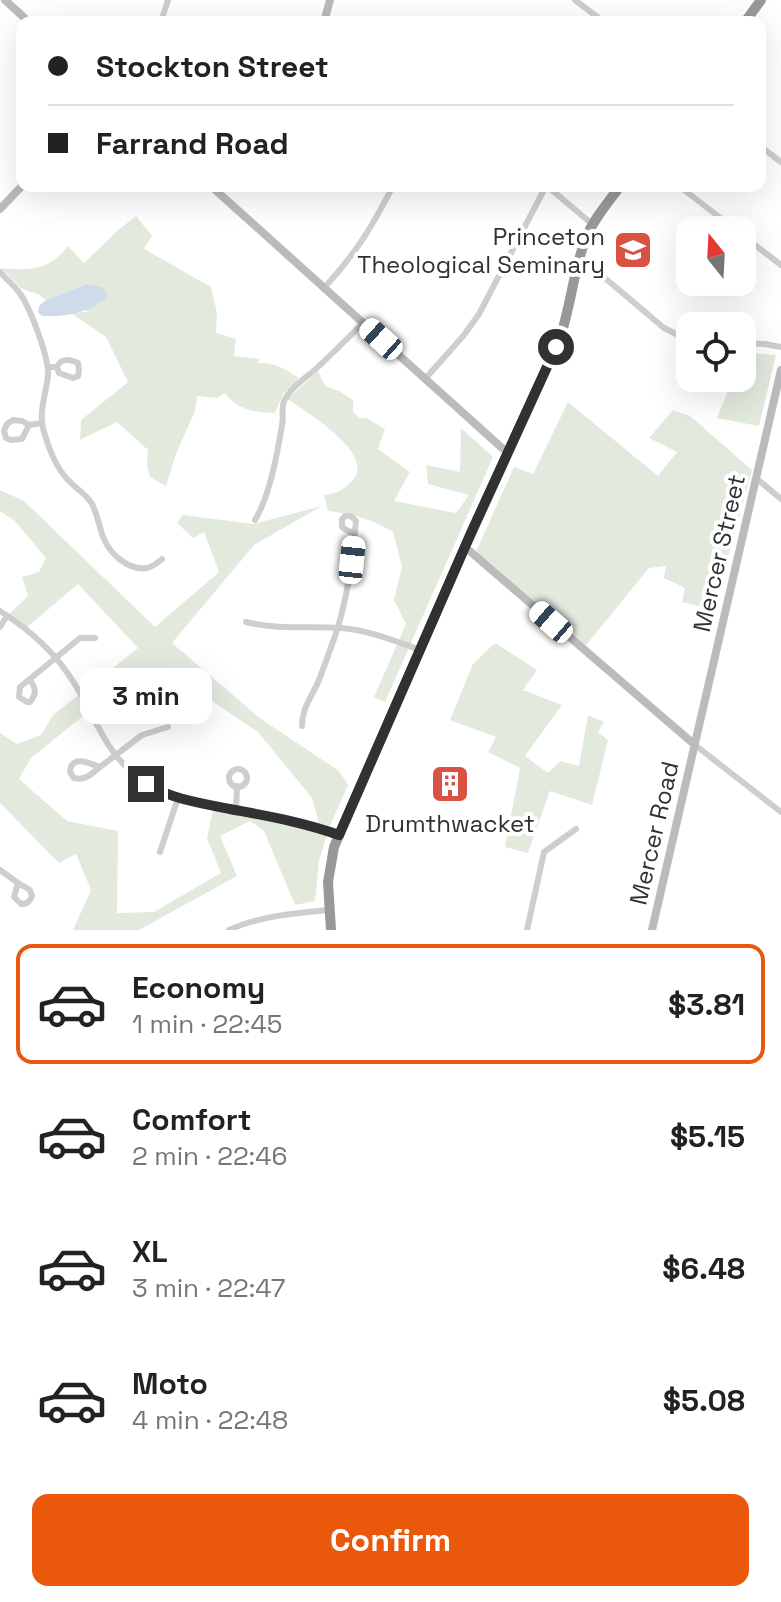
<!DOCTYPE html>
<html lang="en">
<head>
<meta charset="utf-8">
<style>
	body { margin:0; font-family:"Space Grotesk",sans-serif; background:#f2f2f2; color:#222; height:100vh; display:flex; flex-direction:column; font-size:30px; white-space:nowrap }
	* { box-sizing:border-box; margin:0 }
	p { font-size:26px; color:#767676 }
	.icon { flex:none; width:44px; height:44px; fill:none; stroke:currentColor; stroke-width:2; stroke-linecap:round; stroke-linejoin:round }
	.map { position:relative; height:930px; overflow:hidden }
	.panel { display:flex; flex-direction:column; background:#fff; flex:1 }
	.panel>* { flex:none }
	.guide { position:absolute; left:16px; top:16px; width:750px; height:176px; border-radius:16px; box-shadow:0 8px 32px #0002; display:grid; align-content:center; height:176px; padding:0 32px; background:#fff }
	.needle { width:52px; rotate:342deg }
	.tools { position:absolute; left:676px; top:216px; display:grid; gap:16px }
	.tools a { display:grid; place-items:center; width:80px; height:80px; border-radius:16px; background:#fff; box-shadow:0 8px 32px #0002; font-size:40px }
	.end { position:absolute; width:36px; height:36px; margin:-18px; border:10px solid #313131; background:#fff; box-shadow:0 0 0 4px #fff }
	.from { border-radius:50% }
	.bubble { position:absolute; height:56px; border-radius:16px; background:#fff; box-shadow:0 8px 32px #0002; font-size:26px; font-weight:600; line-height:56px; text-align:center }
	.car { position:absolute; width:24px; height:48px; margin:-24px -12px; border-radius:10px; box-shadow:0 0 6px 2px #0007; background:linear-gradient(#fff 24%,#345 0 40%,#fff 0 76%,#345 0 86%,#fff 0) }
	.guide b { display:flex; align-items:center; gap:28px; height:76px; font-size:30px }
	.guide b+b { border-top:2px solid #e0e0e0 }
	.guide i { width:20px; height:20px; background:#222 }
	ul { padding:14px 0 0; list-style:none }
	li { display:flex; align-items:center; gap:24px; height:120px; margin:0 16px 12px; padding:0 16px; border:4px solid transparent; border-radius:16px }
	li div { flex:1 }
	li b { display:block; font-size:30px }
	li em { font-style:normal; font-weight:600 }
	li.selected { border-color:#ea580c }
	li>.icon { width:72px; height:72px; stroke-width:1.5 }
	.button { display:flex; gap:16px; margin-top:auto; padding:16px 32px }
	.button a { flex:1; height:92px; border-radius:16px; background:#ea580c; color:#fff; font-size:32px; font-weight:600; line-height:92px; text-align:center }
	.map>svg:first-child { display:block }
	.green { fill:#e2eade; fill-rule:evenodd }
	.water { fill:#cfdbeb }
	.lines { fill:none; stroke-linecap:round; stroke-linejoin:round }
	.street { stroke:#cecece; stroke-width:6 }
	.secondary { stroke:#bbb; stroke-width:8 }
	.highway { stroke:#989898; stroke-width:10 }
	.route { stroke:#313131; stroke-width:10 }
	.labels { text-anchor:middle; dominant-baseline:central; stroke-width:8; stroke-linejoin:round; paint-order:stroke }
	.poi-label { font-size:24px; fill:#313131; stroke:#fff; text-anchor:end }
	.street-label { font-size:24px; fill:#313131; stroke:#fff }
</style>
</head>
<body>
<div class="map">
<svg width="781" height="930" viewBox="0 0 781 930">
	<rect width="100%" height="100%" fill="#fff"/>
	<g class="green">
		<path d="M136,216l16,20 -8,13 67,38 6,26 -1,20 20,6 -2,17 26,3 -2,4c17,-1 27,6 41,15l-16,16 -8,19c-20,-1 -37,-2 -50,-20l-8,5 -20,-2 -2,15 -19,43 -10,32 -16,-9 -3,-10 1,-17 -31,-28 -37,18 1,-20 47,-38 -22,-45 -35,-24 16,-1v-28l-41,16 -8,-6 -16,-5 -21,-21c28,3 50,2 67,-22l16,17 33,-32z"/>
		<path d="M742,352l34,3 -17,71 -42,-8 16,-40h9z"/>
		<path d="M318,371l7,15 14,5 14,9v12l6,6h7l19,11 -7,20 32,23 -16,29 62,12 13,-18 -41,-11 -2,-19 34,7 1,-44 32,29 -108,245 -11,-5 32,-73 -12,-24 8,-33 -9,-35c-21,-13 -40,-18 -65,-21l-4,-16c14,-2 18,-4 28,-14 26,-26 -46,-69 -64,-82z"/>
		<path d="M568,402l90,74 19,-24 -28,-14 24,-28 17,6 62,54 -25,91 -12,49 -33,-8 3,-14 -21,-10 2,-12 -17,2 -67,82 -108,-94 40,-89 19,7z"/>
		<path d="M0,490l24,11 131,126 64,-55 -15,-40 -11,6 -16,-15 6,-8 70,9 69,-18 -68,39 -82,98 89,76 78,52 9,14 -19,43 -10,33 -4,40 -20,4 -31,-74 -14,-10 -30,15 17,40 -98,54h-66l18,-40 -15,-36 -17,9 -59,-60v-70l17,11 24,-9 12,-20 85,-67 -60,-64 -53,45 -18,-13 21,-20 -6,-19 17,-5 7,-14 -31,-37 -15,-10zM169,672l89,60 54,66 9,31 -108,-19 -6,28 14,35 -67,39 -37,1 1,-82 -51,-10 -48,-42 12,-21 93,-75z"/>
		<path d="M495,643l42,27 -14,20 39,15 -37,51 23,17 12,-12 19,5 9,-51 16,7 -6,10 10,8 -16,65 -42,-14 -22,62 -23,-6 15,-79 -32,-16 8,-15 -46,-17 23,-56z"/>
	</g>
	<path class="water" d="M87,284l15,3 6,9c-16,17 -43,21 -66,20l-4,-4 1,-6 7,-6z"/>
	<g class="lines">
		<g class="street">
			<path d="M575,0l29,22"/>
			<path d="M161,22l7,-22"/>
			<path d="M760,146l21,16"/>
			<path d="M547,186l45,38"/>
			<path d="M679,186l57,44"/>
			<path d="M742,235l39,30"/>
			<path d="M580,257l84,71 26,13"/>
			<path d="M0,272c7,8 15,14 21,23 10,15 28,63 27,80 -2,21 -11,39 -3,60 5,17 13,36 26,48 7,7 16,12 21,21 6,11 7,24 12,35 6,15 25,32 43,29 6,-1 10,-5 15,-9"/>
			<path d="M325,287c31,-34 47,-60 68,-101"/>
			<path d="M742,343l23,1 16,3"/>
			<path d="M48,367h9c4,-9 12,-8 21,-4l1,7 -1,6 -5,2 -14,-5 -2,-6"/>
			<path d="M425,379l39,-44 15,-21 67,-128"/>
			<path d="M29,425l-7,14 -11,1 -5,-2 -2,-7 3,-7 6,-4 9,1 7,4 13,-2"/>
			<path d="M756,478l25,21"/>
			<path d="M255,520c15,-25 22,-65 27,-95 2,-8 -1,-16 2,-24 7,-15 24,-24 35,-35 15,-14 30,-29 44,-43"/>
			<path d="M0,611c30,19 56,42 74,72 20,32 31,68 61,92 41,34 112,36 163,46 14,3 28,9 41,14"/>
			<path d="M246,622c32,8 63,4 95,6 27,2 54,13 79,22"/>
			<path d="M0,627l7,-11"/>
			<path d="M30,680c6,8 7,14 0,22h-3l-8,-5 1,-10 60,-49h15"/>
			<path d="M302,726c0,-19 10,-29 17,-46 6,-16 12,-32 17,-47 12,-36 16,-74 20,-112l-5,-5h-6l-3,3v8l6,4 7,2"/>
			<path d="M695,745l86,67"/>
			<path d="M100,767c-9,7 -14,14 -26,11 -3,-4 -5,-6 -3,-11 5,-12 21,-2 29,0l42,-32 26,-8"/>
			<circle cx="238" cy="778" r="9"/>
			<path d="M236,810l1,-24"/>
			<path d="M160,852l18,-54"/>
			<path d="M0,870l18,13 12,7 2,6c-2,5 -4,8 -11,8l-7,-7 4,-14"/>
			<path d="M229,930c30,-14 67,-17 100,-20"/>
			<path d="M527,930l17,-78 32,-23"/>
		</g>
		<g class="secondary">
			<path d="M5,0l24,22"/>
			<path d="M324,22l6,-22"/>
			<path d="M211,186l291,262 7,4"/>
			<path d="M0,209l22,-23"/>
			<path d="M465,547l230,198"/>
			<path d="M652,930l129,-560"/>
		</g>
		<g class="highway">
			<path d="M745,22l16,-22"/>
			<path d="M331,930l-3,-48 6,-35 131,-300 94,-206c12,-34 14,-70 27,-103 8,-20 22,-35 34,-52"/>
		</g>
	</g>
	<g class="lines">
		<path class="route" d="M146,784c26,15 54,19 84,25 37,7 73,13 109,26l132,-302 85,-186"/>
	</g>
	<defs>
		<g id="university-square" transform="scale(2)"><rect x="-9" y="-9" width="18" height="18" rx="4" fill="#d95143" stroke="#fff"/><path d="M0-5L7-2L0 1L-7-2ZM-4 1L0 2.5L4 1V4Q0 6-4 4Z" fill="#fff"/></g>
		<g id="building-square" transform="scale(2)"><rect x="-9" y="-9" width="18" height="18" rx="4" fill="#d95143" stroke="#fff"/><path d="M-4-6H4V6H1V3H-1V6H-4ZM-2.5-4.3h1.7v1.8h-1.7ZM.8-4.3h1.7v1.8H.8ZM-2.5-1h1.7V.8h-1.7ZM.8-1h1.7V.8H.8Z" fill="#fff"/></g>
	</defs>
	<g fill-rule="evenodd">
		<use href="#university-square" x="633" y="250"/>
		<use href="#building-square" x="450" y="784"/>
	</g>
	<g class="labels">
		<g class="poi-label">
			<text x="605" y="236">Princeton<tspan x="605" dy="28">Theological Seminary</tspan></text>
			<text x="450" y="823" text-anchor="middle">Drumthwacket</text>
		</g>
		<g class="street-label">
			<text transform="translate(719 553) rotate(-77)">Mercer Street</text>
			<text transform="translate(654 833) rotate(-77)">Mercer Road</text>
		</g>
	</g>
</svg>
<div class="tools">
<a><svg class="needle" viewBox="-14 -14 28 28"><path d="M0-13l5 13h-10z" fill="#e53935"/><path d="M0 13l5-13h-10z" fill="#767676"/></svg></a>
<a><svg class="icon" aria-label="locate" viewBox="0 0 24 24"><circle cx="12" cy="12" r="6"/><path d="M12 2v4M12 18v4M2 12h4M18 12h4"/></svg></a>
</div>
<i class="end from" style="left:556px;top:347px"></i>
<i class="end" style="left:146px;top:784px"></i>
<div class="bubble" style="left:80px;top:668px;width:132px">3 min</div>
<i class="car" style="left:381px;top:339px;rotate:312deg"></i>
<i class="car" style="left:352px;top:560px;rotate:6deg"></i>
<i class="car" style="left:551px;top:622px;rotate:311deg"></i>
<div class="guide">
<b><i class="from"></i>Stockton Street</b>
<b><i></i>Farrand Road</b>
</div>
</div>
<section class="panel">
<ul>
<li class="selected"><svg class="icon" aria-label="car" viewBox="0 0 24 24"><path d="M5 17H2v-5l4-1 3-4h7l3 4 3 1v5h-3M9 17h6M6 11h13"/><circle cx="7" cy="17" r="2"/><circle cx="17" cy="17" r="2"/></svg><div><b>Economy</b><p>1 min · 22:45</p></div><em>$3.81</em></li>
<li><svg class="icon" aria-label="car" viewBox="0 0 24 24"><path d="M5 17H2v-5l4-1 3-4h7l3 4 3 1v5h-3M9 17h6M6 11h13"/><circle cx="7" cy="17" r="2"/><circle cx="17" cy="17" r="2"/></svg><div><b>Comfort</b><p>2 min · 22:46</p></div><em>$5.15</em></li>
<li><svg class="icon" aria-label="car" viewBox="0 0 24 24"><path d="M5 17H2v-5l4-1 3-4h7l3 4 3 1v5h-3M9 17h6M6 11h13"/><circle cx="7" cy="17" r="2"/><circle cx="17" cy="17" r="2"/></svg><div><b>XL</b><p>3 min · 22:47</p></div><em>$6.48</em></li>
<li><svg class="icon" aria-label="car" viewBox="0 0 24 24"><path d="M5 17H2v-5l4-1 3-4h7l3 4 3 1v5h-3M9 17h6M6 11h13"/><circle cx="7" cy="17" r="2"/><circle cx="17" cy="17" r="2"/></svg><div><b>Moto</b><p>4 min · 22:48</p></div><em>$5.08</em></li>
</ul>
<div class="button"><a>Confirm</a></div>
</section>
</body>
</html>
